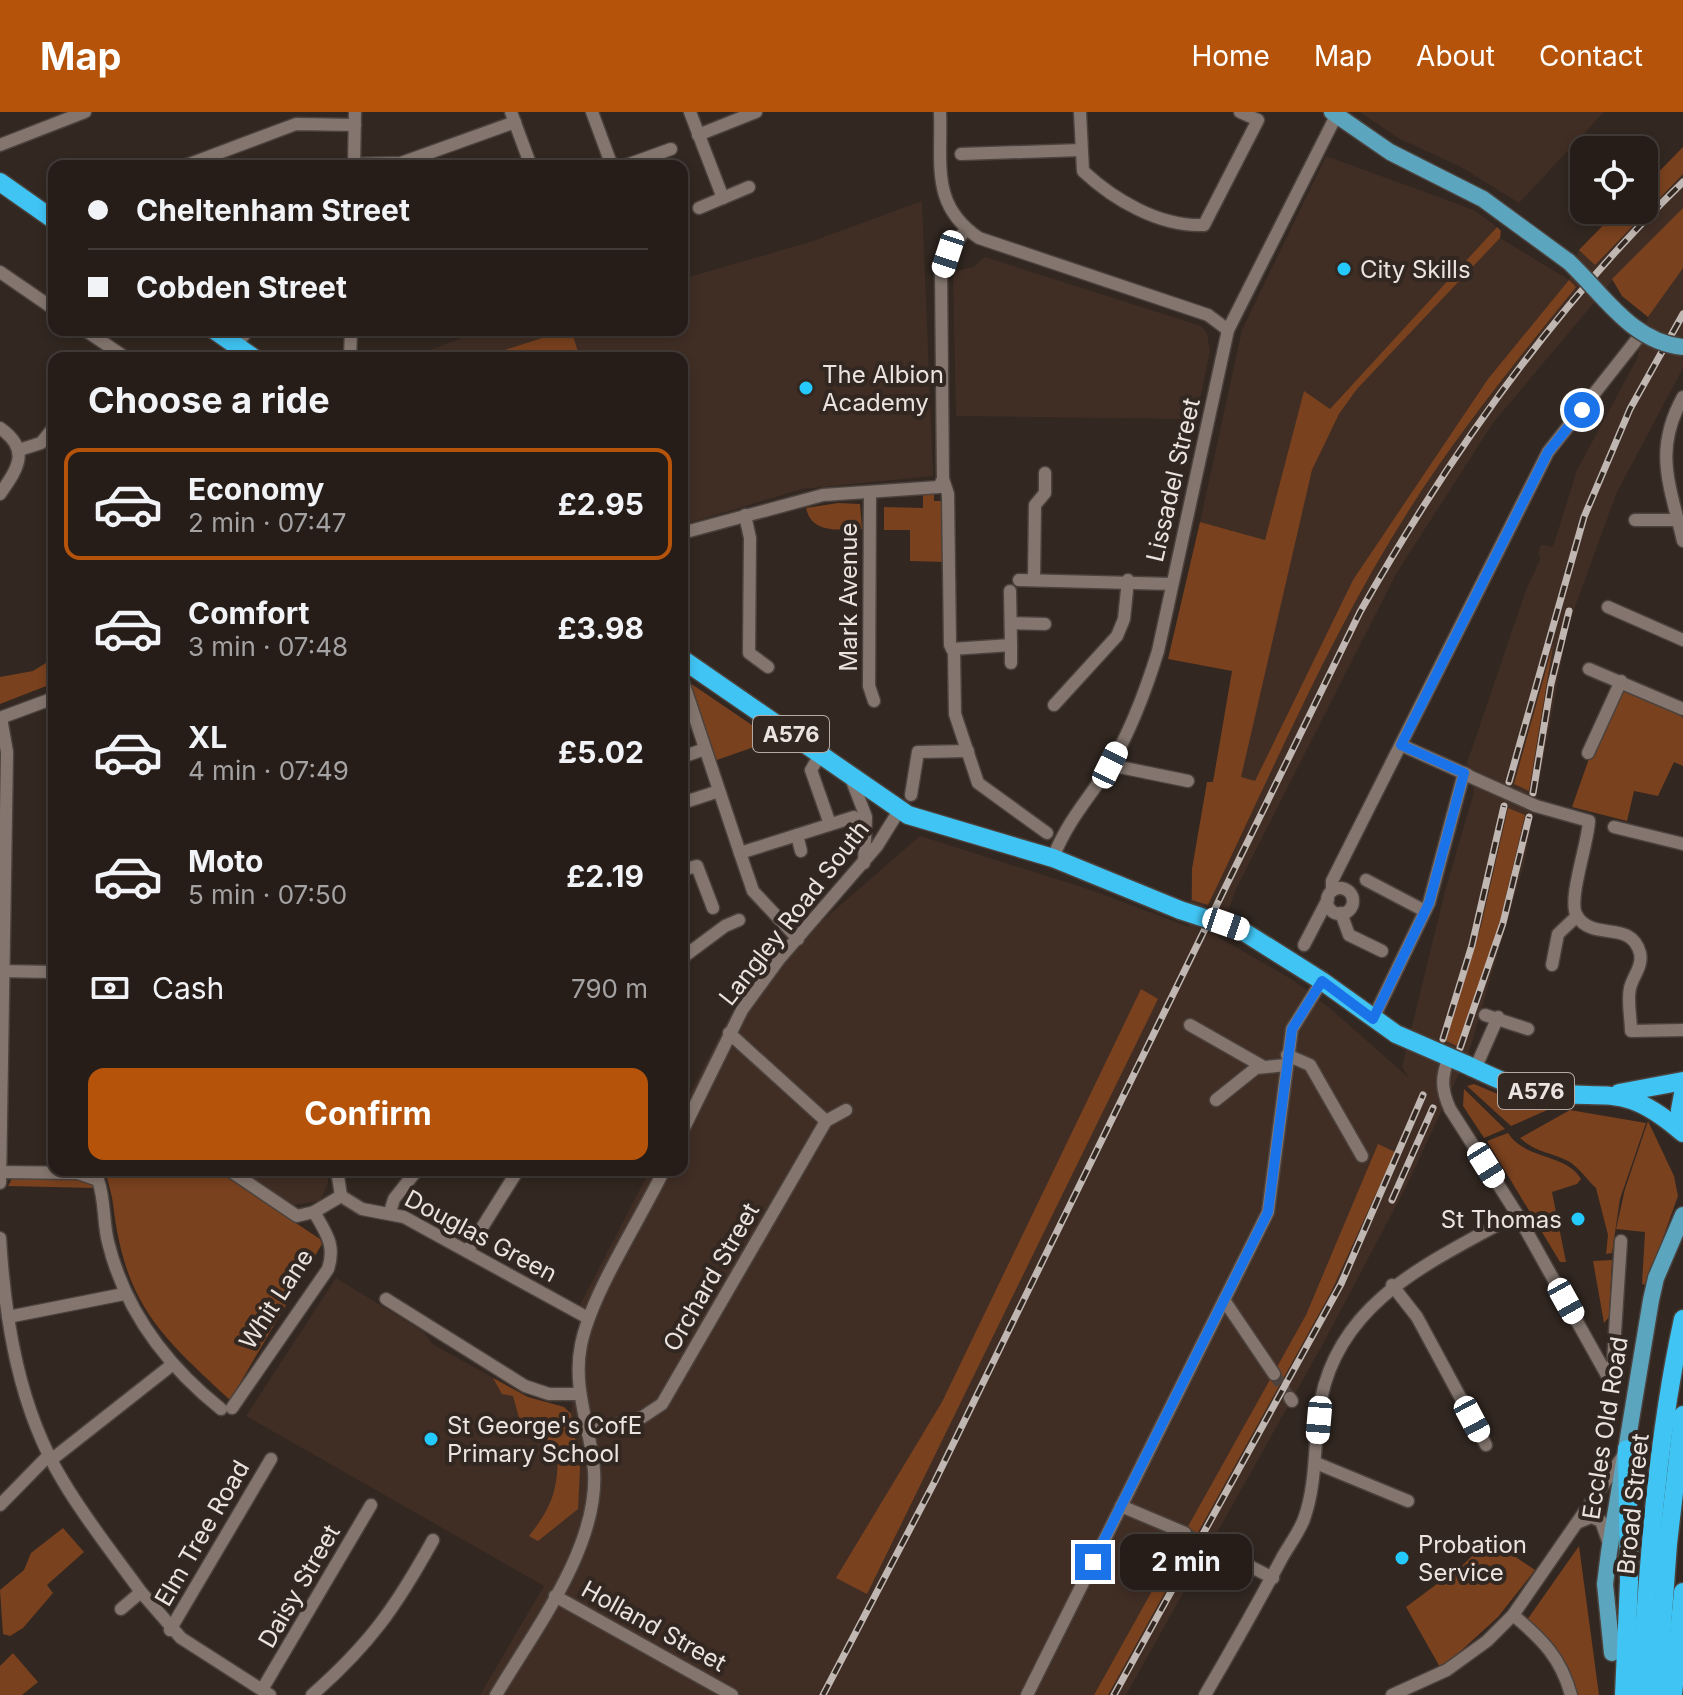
<!DOCTYPE html>
<html lang="en">
<head>
<meta charset="utf-8">
<style>
	body { margin:0; font-family:Inter,sans-serif; background:#322a26; color:#f1f3f6; height:100vh; display:flex; flex-direction:column; font-size:30px; white-space:nowrap }
	* { box-sizing:border-box; margin:0 }
	p { font-size:26px; color:#a4a2a2 }
	.icon { flex:none; width:44px; height:44px; fill:none; stroke:currentColor; stroke-width:2; stroke-linecap:round; stroke-linejoin:round }
	.map { position:relative; flex:1; overflow:hidden }
	.details { position:absolute; left:48px; top:240px; width:640px; height:824px; display:flex; flex-direction:column; background:#261d19; border-radius:16px; box-shadow:0 4px 12px #0003,0 0 0 2px #423b38 }
	.details>* { flex:none }
	.hud { position:absolute; left:48px; top:48px; width:640px; height:176px; border-radius:16px; box-shadow:0 4px 12px #0003,0 0 0 2px #423b38; display:grid; align-content:center; height:176px; padding:0 40px; background:#261d19 }
	.controls { position:absolute; left:1570px; top:24px; display:grid; gap:16px }
	.controls a { display:grid; place-items:center; width:88px; height:88px; border-radius:16px; background:#261d19; box-shadow:0 4px 12px #0003,0 0 0 2px #423b38; font-size:40px }
	.end { position:absolute; width:36px; height:36px; margin:-18px; border:10px solid #1a73e8; background:#fff; box-shadow:0 0 0 4px #fff }
	.from { border-radius:50% }
	.bubble { position:absolute; height:56px; border-radius:16px; background:#261d19; box-shadow:0 4px 12px #0003,0 0 0 2px #423b38; font-size:26px; font-weight:700; line-height:56px; text-align:center }
	.car { position:absolute; width:24px; height:48px; margin:-24px -12px; border-radius:10px; box-shadow:0 0 6px 2px #0007; background:linear-gradient(#fff 24%,#345 0 40%,#fff 0 76%,#345 0 86%,#fff 0) }
	.hud b { display:flex; align-items:center; gap:28px; height:76px; font-size:30px }
	.hud b+b { border-top:2px solid #423b38 }
	.hud i { width:20px; height:20px; background:#f1f3f6 }
	ul { padding:0; list-style:none }
	li { display:flex; align-items:center; gap:24px; height:112px; margin:0 16px 12px; padding:0 24px; border:4px solid transparent; border-radius:16px }
	li div { flex:1 }
	li b { display:block; font-size:30px }
	li em { font-style:normal; font-weight:700 }
	li.on { border-color:#b45309 }
	li>.icon { width:72px; height:72px; stroke-width:1.5 }
	h2 { padding:0 40px; font-size:36px; line-height:96px }
	.pay { display:flex; align-items:center; gap:20px; height:88px; padding:0 40px; font-size:30px }
	.pay p { margin-inline-start:auto }
	.primary-button { display:flex; gap:16px; margin-top:auto; padding:16px 40px }
	.primary-button a { flex:1; height:92px; border-radius:16px; background:#b45309; color:#fff; font-size:32px; font-weight:700; line-height:92px; text-align:center }
	header { display:flex; align-items:center; gap:48px; box-sizing:border-box; height:112px; padding:0 40px; background:#b45309; color:#fff }
	header strong { font-size:38px }
	nav { display:flex; gap:44px; margin-inline-start:auto; font-size:28px }
	.map>svg:first-child { display:block }
	.built { fill:#402e25; fill-rule:evenodd }
	.green { fill:#79411e }
	.lines { fill:none; stroke-linecap:round; stroke-linejoin:round }
	.minor-tunnel { stroke:#4e433e; stroke-width:12; stroke-dasharray:12 6; stroke-linecap:butt }
	.minor-casing { stroke:#4c423d; stroke-width:15 }
	.major-casing { stroke:#4c423d; stroke-width:19 }
	.highway-casing { stroke:#4c423d; stroke-width:21 }
	.minor { stroke:#84766f; stroke-width:12 }
	.major { stroke:#5ba5be; stroke-width:16 }
	.highway { stroke:#40c4f3; stroke-width:18 }
	.rail-casing { stroke:#c0b7b2; stroke-width:7 }
	.rail { stroke:#322721; stroke-width:4; stroke-dasharray:12; stroke-linecap:butt }
	.minor-bridge-casing { stroke:#4c423d; stroke-width:15; stroke-linecap:butt }
	.major-bridge-casing { stroke:#4c423d; stroke-width:19; stroke-linecap:butt }
	.highway-bridge-casing { stroke:#4c423d; stroke-width:21; stroke-linecap:butt }
	.minor-bridge { stroke:#84766f; stroke-width:12 }
	.major-bridge { stroke:#5ba5be; stroke-width:16 }
	.highway-bridge { stroke:#40c4f3; stroke-width:18 }
	.route { stroke:#1a73e8; stroke-width:10 }
	.poi-dot { fill:#24c9fe; stroke:#322721; stroke-width:3 }
	.labels { text-anchor:middle; dominant-baseline:central; stroke-width:8; stroke-linejoin:round; paint-order:stroke }
	.shield { fill:#322721; stroke:#b4aba6; stroke-width:2 }
	.shield-label { font-size:22px; font-weight:bold; fill:#ebe3df }
	.poi-label { font-size:24px; fill:#ebe3df; stroke:#322721; text-anchor:start }
	.street-label { font-size:24px; fill:#ebe3df; stroke:#322721 }
</style>
</head>
<body>
<header>
<strong>Map</strong>
<nav><a>Home</a><a>Map</a><a>About</a><a>Contact</a></nav>
</header>
<div class="map">
<svg width="1683" height="1583" viewBox="0 0 1683 1583">
	<rect width="100%" height="100%" fill="#322721"/>
	<g class="built">
		<path d="M1360,0h244l-85,91 -58,-36 -63,-29z"/>
		<path d="M1683,35v221l-66,124 -49,134 -44,238 -55,188 -62,133 -83,157 -198,353h-646l64,-109 -298,-170 90,-138 88,54 8,12 96,53 36,10 7,6 10,-110 69,-133h32v-61l62,-120 176,-153 171,54 98,37 3,-58 15,-87 33,-5 72,-307 27,-56 18,-25 143,-151 69,42 10,-30 41,-40h24v-23zM1613,168l9,16 26,21 -11,42 -60,111 -24,77 -12,-2 -3,9 3,3 -16,36 -58,170 7,29 -29,99 -43,176 7,11 -78,-69 -38,-29 -75,-43 19,-50 159,-313 97,-151z"/>
		<path d="M1326,44l148,54 23,17 -167,182 -26,-17 -39,148 -65,-18 42,-192z"/>
		<path d="M922,89l11,275 -131,13 -120,36v-167h-273l74,-28h199v-51l128,-37z"/>
		<path d="M985,145l216,69 6,7 3,18 -14,68 -240,-3 -3,-144 20,-5z"/>
		<path d="M241,1058h87v13l-8,18 -26,4z"/>
	</g>
	<g class="green">
		<path d="M1683,35v27l-88,91 -16,-15 39,-40h26v-23z"/>
		<path d="M1683,96v60l-35,49 -26,-21 -10,-17z"/>
		<path d="M1497,115l4,4 -1,7 -143,151 -18,25 -27,56 -71,307 14,4 98,-201 135,-201 81,-99 7,7c-58,72 -117,144 -167,223 -79,124 -137,263 -201,395l-16,-5v-31l15,-87h6l19,-111 -64,-12 32,-137 65,18 39,-149 26,18z"/>
		<path d="M567,218h4l9,28h-100z"/>
		<path d="M923,380h11v9h12l-1,61 -35,-1v-31h-26v-23l39,1z"/>
		<path d="M838,391l22,1 2,25c-22,0 -50,6 -56,-21z"/>
		<path d="M1553,533l-24,146 -15,-7z"/>
		<path d="M54,546v25l-54,21v-27l33,-6z"/>
		<path d="M690,572l3,1 81,55 -60,21z"/>
		<path d="M1622,577l56,23 5,6v48l-9,-4 -16,34 -24,-5 -7,30 -55,-14 19,-54z"/>
		<path d="M1508,696l17,7 -28,119 -40,112 -11,-5 35,-115z"/>
		<path d="M1141,877l17,10 -291,595 -31,-16 106,-176z"/>
		<path d="M1474,972l45,19 33,5 -41,18 -44,-40z"/>
		<path d="M1464,977l41,40 -21,9 -21,-32z"/>
		<path d="M1570,998l76,13 -26,76 -8,54 -6,1 2,-19 -12,-47c-10,-9 -16,-20 -28,-27 -18,-9 -33,-9 -48,-23z"/>
		<path d="M1648,1009l26,55 4,20 -32,89 -4,-1 3,-52 -29,-3 9,-40z"/>
		<path d="M1508,1021c17,27 58,20 73,46l-4,5 -25,8 14,70h-6l-73,-121z"/>
		<path d="M1378,1032l17,8 -64,140 -223,403h-14l212,-380z"/>
		<path d="M106,1058h110l104,69 2,5 -92,156c-70,-65 -105,-95 -117,-196 -1,-11 -7,-26 -7,-34z"/>
		<path d="M13,1065l75,2 7,9 -87,-2z"/>
		<path d="M1612,1148l-3,57 -5,6 -11,-62z"/>
		<path d="M493,1266l35,19 36,10 7,7 9,54 -2,41 -40,32 -9,-5c22,-28 28,-43 29,-79l-13,-9 -3,-11 8,-18 -29,6 -8,-29 -11,-2z"/>
		<path d="M63,1416l21,24 -37,33 6,8 -30,35 -13,8 -7,-2 -3,-44 24,-20 7,-17z"/>
		<path d="M1489,1427l46,31 -37,47 -57,52 -35,-62 59,-44z"/>
		<path d="M1579,1434l20,149h-23c-10,-32 -24,-53 -49,-75z"/>
		<path d="M13,1541l25,29 -16,13h-22v-29z"/>
	</g>
	<g class="lines">
		<g class="minor-tunnel">
			<path d="M1274,1262l16,24"/>
			<path d="M1185,1421l25,13"/>
		</g>
		<g class="minor-casing">
			<g id="minor">
				<path d="M511,0l20,54"/>
				<path d="M592,0l20,54"/>
				<path d="M690,0l33,86"/>
				<path d="M940,0c2,52 -10,93 39,126l229,77 20,15"/>
				<path d="M1080,0l3,59c31,29 77,56 121,54l54,-105 -18,-8"/>
				<path d="M698,23l58,-23"/>
				<path d="M0,33l85,-33"/>
				<path d="M961,42l120,-4"/>
				<path d="M354,52l47,-1 114,-41"/>
				<path d="M184,54l112,-42 59,1"/>
				<path d="M354,54l1,-54"/>
				<path d="M624,54l47,-17"/>
				<path d="M699,96l50,-21"/>
				<path d="M0,160l54,37"/>
				<path d="M85,218l41,28"/>
				<path d="M236,233l12,-15"/>
				<path d="M350,246l1,-28"/>
				<path d="M1683,285c-30,54 -13,88 0,144"/>
				<path d="M0,316c31,22 18,40 0,66"/>
				<path d="M19,338l22,-7 13,-16"/>
				<path d="M943,367l-2,-206 7,-19 18,-25"/>
				<path d="M870,380l-1,194 5,15"/>
				<path d="M745,403l5,23 -1,115 19,14"/>
				<path d="M1635,408h43"/>
				<path d="M682,421l141,-38 116,-8 4,-8 5,15 2,151 4,7 1,62 23,69 69,50"/>
				<path d="M1019,468l153,4"/>
				<path d="M1034,468l1,-75 10,-12v-20"/>
				<path d="M1608,495l75,33"/>
				<path d="M1011,511l34,1"/>
				<path d="M952,537l59,-4 -1,-54"/>
				<path d="M1011,551v-18"/>
				<path d="M1589,557l94,40"/>
				<path d="M682,567l58,174"/>
				<path d="M1054,593l63,-69 7,-17 4,-39"/>
				<path d="M0,606l54,-20"/>
				<path d="M1401,633l67,30"/>
				<path d="M1588,641l33,-72"/>
				<path d="M820,643l-9,15 19,54"/>
				<path d="M682,645l23,-8"/>
				<path d="M1110,653l78,16"/>
				<path d="M851,666l15,39 -2,46"/>
				<path d="M911,683l7,-43 50,-1"/>
				<path d="M682,691l37,-12"/>
				<path d="M1536,694l53,15c-1,23 -22,80 -12,95 16,26 54,3 63,37 3,13 -7,23 -10,35 -3,13 1,30 1,43l52,-1"/>
				<path d="M1614,715l69,17"/>
				<path d="M797,723l-57,18 13,38 45,48"/>
				<path d="M801,739l-4,-16 57,-18"/>
				<path d="M1053,746c12,-32 32,-56 51,-83 25,-38 41,-82 54,-124l70,-321 110,-218"/>
				<path d="M682,758l15,-4 16,42"/>
				<path d="M1366,768l59,31"/>
				<circle cx="1340" cy="789" r="13"/>
				<path d="M1332,779v-10l216,-429 94,-119"/>
				<path d="M1341,801l8,22 33,16"/>
				<path d="M1304,833l24,-46"/>
				<path d="M682,846l43,-32 14,-6"/>
				<path d="M1552,853l6,-31 19,-18"/>
				<path d="M0,859l54,1"/>
				<path d="M1485,903l43,14"/>
				<path d="M1373,907l56,-116 35,-130"/>
				<path d="M1190,913l72,41"/>
				<path d="M729,921l97,88"/>
				<path d="M1287,943l23,10 52,91"/>
				<path d="M1475,957l23,-52"/>
				<path d="M1216,988l40,-32 30,-3"/>
				<path d="M1450,997l67,105 91,163 4,1 9,-137"/>
				<path d="M682,1020l60,-122 38,-52 97,-112 23,-37"/>
				<path d="M229,1058l68,46 17,-4 27,-16"/>
				<path d="M337,1058l4,26"/>
				<path d="M0,1060l78,1 20,7c7,19 5,42 10,62 17,69 58,123 113,167"/>
				<path d="M0,1071l7,-431 -6,-34"/>
				<path d="M341,1084l21,13 42,8 184,101"/>
				<path d="M390,1100l4,-13 23,-29"/>
				<path d="M0,1126c5,83 19,171 63,243 23,39 52,75 78,111"/>
				<path d="M468,1138l50,-80"/>
				<path d="M1392,1173l25,32 69,128"/>
				<path d="M386,1187l139,87 24,8h30"/>
				<path d="M1224,1188l50,74"/>
				<path d="M8,1205l116,-23"/>
				<path d="M1290,1286l2,3"/>
				<path d="M232,1296l96,-139c8,-24 -2,-36 -14,-57"/>
				<path d="M587,1320l54,-14 21,-14 164,-283 20,-11"/>
				<path d="M51,1348l122,-96"/>
				<path d="M1316,1351l92,38"/>
				<path d="M0,1393l49,-50"/>
				<path d="M1121,1394l64,27"/>
				<path d="M1579,1410l12,-5 10,4 7,20"/>
				<path d="M1210,1434l63,32"/>
				<path d="M555,1484l177,99"/>
				<path d="M121,1497l20,-17 40,46 89,57"/>
				<path d="M1513,1503c29,24 48,43 58,80"/>
				<path d="M170,1518l101,-171"/>
				<path d="M263,1576l108,-183"/>
				<path d="M312,1583c58,-51 84,-88 121,-155"/>
				<path d="M496,1583c38,-64 103,-148 98,-224 -3,-43 -22,-82 -13,-126 10,-51 59,-125 83,-175"/>
				<path d="M1027,1583l241,-483 24,-183 30,-48"/>
				<path d="M1205,1583c27,-46 53,-92 78,-139 7,-12 16,-24 21,-37 14,-40 9,-79 17,-120 21,-102 115,-139 196,-185"/>
				<path d="M1392,1583l55,-25 40,-29 26,-26 110,-159"/>
			</g>
		</g>
		<g class="major-casing">
			<g id="major">
				<path d="M1332,0l58,40 93,47 86,63"/>
				<path d="M1612,1541l-7,-69 4,-32 42,-252 5,-22 27,-63"/>
			</g>
		</g>
		<g class="highway-casing">
			<g id="highway">
				<path d="M0,70l54,38"/>
				<path d="M214,218l40,28"/>
				<path d="M682,547l226,156 145,43 127,52"/>
				<path d="M1241,818l81,51 74,53"/>
				<path d="M1465,952c24,11 48,24 75,28 70,9 83,-11 143,41"/>
				<path d="M1619,981l64,-12"/>
				<path d="M1683,982l-3,16 3,21"/>
				<path d="M1624,1583l5,-113 -2,-133"/>
				<path d="M1640,1583c8,-125 16,-253 43,-376"/>
				<path d="M1657,1583l11,-151 15,-129"/>
				<path d="M1673,1583l10,-103"/>
			</g>
		</g>
		<use href="#minor" class="minor"/>
		<use href="#major" class="major"/>
		<use href="#highway" class="highway"/>
		<g class="rail-casing">
			<g id="rail">
				<path d="M1509,670l75,-265 46,-108 53,-95"/>
				<path d="M1533,681l18,-109 18,-73"/>
				<path d="M1443,927l29,-94 32,-139"/>
				<path d="M1460,936l43,-125 26,-106"/>
				<path d="M1392,1088l41,-92"/>
				<path d="M823,1583l112,-214 425,-869c89,-157 193,-304 323,-430"/>
				<path d="M1114,1583l227,-411 82,-189"/>
			</g>
		</g>
		<use href="#rail" class="rail"/>
		<g class="minor-bridge-casing">
			<g id="minor-bridge">
				<path d="M1471,665l65,29"/>
				<path d="M1449,945c-8,20 -8,32 1,52"/>
			</g>
		</g>
		<g class="major-bridge-casing">
			<path id="major-bridge" d="M1569,150c35,33 63,80 114,85"/>
		</g>
		<g class="highway-bridge-casing">
			<g id="highway-bridge">
				<path d="M1180,798l61,20"/>
				<path d="M1396,922l69,30"/>
			</g>
		</g>
		<use href="#minor-bridge" class="minor-bridge"/>
		<use href="#major-bridge" class="major-bridge"/>
		<use href="#highway-bridge" class="highway-bridge"/>
	</g>
	<g class="lines">
		<path class="route" d="M1093,1450l175,-350 24,-183 30,-48 51,38 56,-116 35,-130 -63,-28 147,-293 34,-42"/>
	</g>
	<g class="poi-dot">
		<circle cx="1344" cy="157" r="8"/>
		<circle cx="806" cy="276" r="8"/>
		<circle cx="1578" cy="1107" r="8"/>
		<circle cx="431" cy="1327" r="8"/>
		<circle cx="1402" cy="1446" r="8"/>
	</g>
	<g class="labels">
		<g class="shield">
			<rect x="753" y="604" width="76" height="36" rx="6"/>
			<rect x="1498" y="961" width="76" height="36" rx="6"/>
		</g>
		<g class="shield-label">
			<text x="791" y="622">A576</text>
			<text x="1536" y="979">A576</text>
		</g>
		<g class="poi-label">
			<text x="1360" y="157">City Skills</text>
			<text x="822" y="262">The Albion<tspan x="822" dy="28">Academy</tspan></text>
			<text x="1562" y="1107" text-anchor="end">St Thomas</text>
			<text x="447" y="1313">St George's CofE<tspan x="447" dy="28">Primary School</tspan></text>
			<text x="1418" y="1432">Probation<tspan x="1418" dy="28">Service</tspan></text>
		</g>
		<g class="street-label">
			<text transform="translate(1173 368) rotate(-77)">Lissadel Street</text>
			<text transform="translate(848 485) rotate(-90)">Mark Avenue</text>
			<text transform="translate(794 801) rotate(-52)">Langley Road South</text>
			<text transform="translate(481 1124) rotate(28)">Douglas Green</text>
			<text transform="translate(711 1165) rotate(-60)">Orchard Street</text>
			<text transform="translate(276 1187) rotate(-57)">Whit Lane</text>
			<text transform="translate(1605 1316) rotate(-81)">Eccles Old Road</text>
			<text transform="translate(1633 1392) rotate(-84)">Broad Street</text>
			<text transform="translate(202 1421) rotate(-60)">Elm Tree Road</text>
			<text transform="translate(299 1474) rotate(-60)">Daisy Street</text>
			<text transform="translate(654 1514) rotate(29)">Holland Street</text>
		</g>
	</g>
</svg>
<div class="controls">
<a><svg class="icon" aria-label="locate" viewBox="0 0 24 24"><circle cx="12" cy="12" r="6"/><path d="M12 2v4M12 18v4M2 12h4M18 12h4"/></svg></a>
</div>
<i class="end from" style="left:1582px;top:298px"></i>
<i class="end" style="left:1093px;top:1450px"></i>
<div class="bubble" style="left:1120px;top:1422px;width:132px">2 min</div>
<i class="car" style="left:948px;top:142px;rotate:198deg"></i>
<i class="car" style="left:1110px;top:653px;rotate:26deg"></i>
<i class="car" style="left:1226px;top:812px;rotate:109deg"></i>
<i class="car" style="left:1486px;top:1053px;rotate:148deg"></i>
<i class="car" style="left:1566px;top:1189px;rotate:151deg"></i>
<i class="car" style="left:1472px;top:1307px;rotate:152deg"></i>
<i class="car" style="left:1319px;top:1308px;rotate:185deg"></i>
<div class="hud">
<b><i class="from"></i>Cheltenham Street</b>
<b><i></i>Cobden Street</b>
</div>
<section class="details">
<h2>Choose a ride</h2>
<ul>
<li class="on"><svg class="icon" aria-label="car" viewBox="0 0 24 24"><path d="M5 17H2v-5l4-1 3-4h7l3 4 3 1v5h-3M9 17h6M6 11h13"/><circle cx="7" cy="17" r="2"/><circle cx="17" cy="17" r="2"/></svg><div><b>Economy</b><p>2 min · 07:47</p></div><em>£2.95</em></li>
<li><svg class="icon" aria-label="car" viewBox="0 0 24 24"><path d="M5 17H2v-5l4-1 3-4h7l3 4 3 1v5h-3M9 17h6M6 11h13"/><circle cx="7" cy="17" r="2"/><circle cx="17" cy="17" r="2"/></svg><div><b>Comfort</b><p>3 min · 07:48</p></div><em>£3.98</em></li>
<li><svg class="icon" aria-label="car" viewBox="0 0 24 24"><path d="M5 17H2v-5l4-1 3-4h7l3 4 3 1v5h-3M9 17h6M6 11h13"/><circle cx="7" cy="17" r="2"/><circle cx="17" cy="17" r="2"/></svg><div><b>XL</b><p>4 min · 07:49</p></div><em>£5.02</em></li>
<li><svg class="icon" aria-label="car" viewBox="0 0 24 24"><path d="M5 17H2v-5l4-1 3-4h7l3 4 3 1v5h-3M9 17h6M6 11h13"/><circle cx="7" cy="17" r="2"/><circle cx="17" cy="17" r="2"/></svg><div><b>Moto</b><p>5 min · 07:50</p></div><em>£2.19</em></li>
</ul>
<div class="pay"><svg class="icon" aria-label="cash" viewBox="0 0 24 24"><path d="M3 7h18v10H3z"/><circle cx="12" cy="12" r="2"/></svg>Cash<p>790 m</p></div>
<div class="primary-button"><a>Confirm</a></div>
</section>
</div>
</body>
</html>
